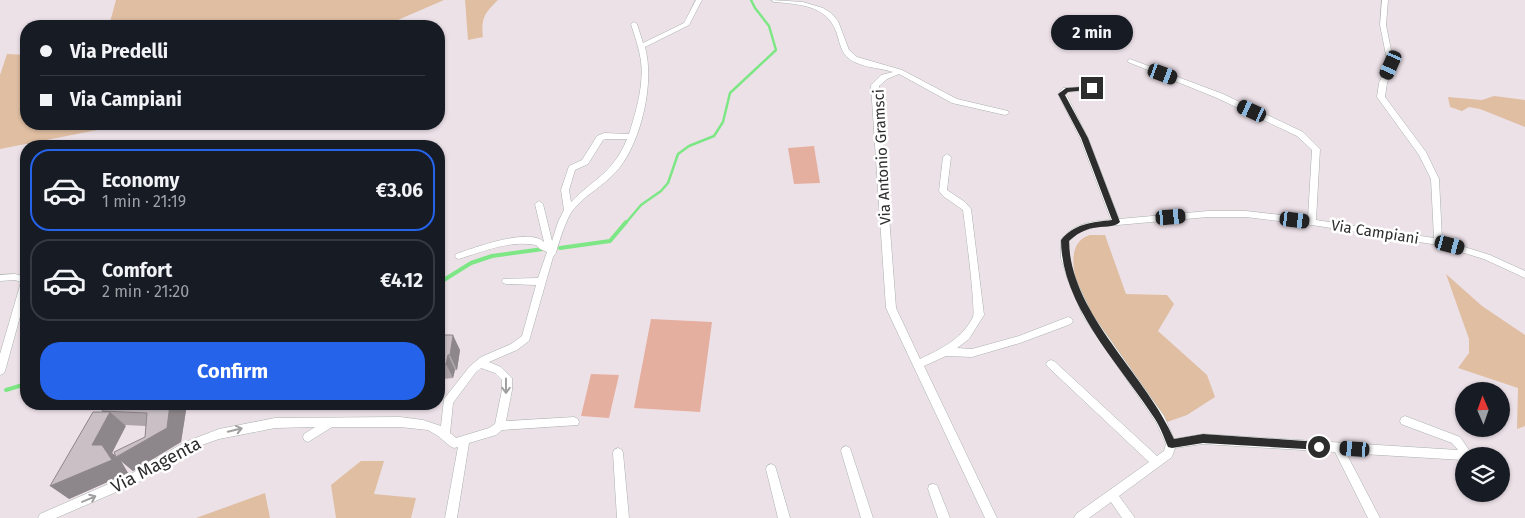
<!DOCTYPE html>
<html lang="en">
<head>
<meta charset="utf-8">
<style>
	body { margin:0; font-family:"Fira Sans",sans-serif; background:#20242c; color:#f1f3f6; height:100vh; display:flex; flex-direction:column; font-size:19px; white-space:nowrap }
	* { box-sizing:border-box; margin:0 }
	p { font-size:16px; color:#9ea1a6 }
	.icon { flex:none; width:28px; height:28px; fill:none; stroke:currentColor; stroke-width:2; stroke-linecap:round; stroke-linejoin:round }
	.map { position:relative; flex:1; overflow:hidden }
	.drawer { position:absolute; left:20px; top:140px; width:425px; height:270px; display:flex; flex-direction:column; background:#171b24; border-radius:20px; box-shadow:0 1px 4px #0004 }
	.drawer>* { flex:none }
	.top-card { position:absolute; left:20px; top:20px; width:425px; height:110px; border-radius:20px; box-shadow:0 1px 4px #0004; display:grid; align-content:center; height:110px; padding:0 20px; background:#171b24 }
	.needle { width:32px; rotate:358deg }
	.buttons { position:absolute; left:1455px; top:382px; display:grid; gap:10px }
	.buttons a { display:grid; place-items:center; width:55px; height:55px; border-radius:50%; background:#171b24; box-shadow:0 1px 4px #0004; font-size:25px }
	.end { position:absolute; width:22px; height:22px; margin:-11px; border:6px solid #2d2d2d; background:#fff; box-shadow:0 0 0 2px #fff }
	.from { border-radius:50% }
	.bubble { position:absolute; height:35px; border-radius:18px; background:#171b24; box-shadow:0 1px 4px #0004; font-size:16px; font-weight:700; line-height:35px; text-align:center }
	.car { position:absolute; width:15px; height:30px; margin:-15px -8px; border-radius:6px; box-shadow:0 0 4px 1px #0007; background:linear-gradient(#222 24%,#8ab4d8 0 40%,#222 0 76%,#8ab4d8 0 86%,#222 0) }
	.top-card b { display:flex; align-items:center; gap:18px; height:48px; font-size:19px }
	.top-card b+b { border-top:1px solid #363941 }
	.top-card i { width:12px; height:12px; background:#f1f3f6 }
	ul { padding:9px 0 0; list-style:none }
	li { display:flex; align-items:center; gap:15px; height:82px; margin:0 10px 8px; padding:0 10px; border:2px solid #363941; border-radius:20px }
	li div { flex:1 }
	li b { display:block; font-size:19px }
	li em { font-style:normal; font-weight:700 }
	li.selected { border-color:#2563eb }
	li>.icon { width:45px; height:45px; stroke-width:1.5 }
	.action { display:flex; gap:10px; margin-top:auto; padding:10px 20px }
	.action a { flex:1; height:58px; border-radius:20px; background:#2563eb; color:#fff; font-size:20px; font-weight:700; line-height:58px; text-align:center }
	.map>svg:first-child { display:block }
	.green { fill:#dfbea2 }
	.pitch { fill:#e5af9f }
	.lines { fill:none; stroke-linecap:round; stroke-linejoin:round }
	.stream-far1 { stroke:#7de685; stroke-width:2.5 }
	.stream { stroke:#7de685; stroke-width:4 }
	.minor-casing { stroke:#a7b1ad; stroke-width:1 }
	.minor { fill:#fff; fill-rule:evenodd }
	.wall { fill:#ada4a9; fill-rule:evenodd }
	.shaded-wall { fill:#8d868a }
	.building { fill:#c9bfc5; stroke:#8d868a }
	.oneway { stroke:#a0a0a0 }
	.route { fill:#2d2d2d }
	.labels { text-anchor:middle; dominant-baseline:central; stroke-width:5; stroke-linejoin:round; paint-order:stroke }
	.street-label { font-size:15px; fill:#2d2d2d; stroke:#fff }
	.near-street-label { font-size:18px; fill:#2d2d2d; stroke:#fff }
</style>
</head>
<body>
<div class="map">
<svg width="1525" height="518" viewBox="0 0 1525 518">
	<rect width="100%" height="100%" fill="#ede1e8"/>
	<g class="green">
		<path d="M116,0h328l-60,26h-275z"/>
		<path d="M465,0h33c-13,13 -17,17 -15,37l-15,3z"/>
		<path d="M7,54l19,1v69h98l-1,1 -123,24v-74z"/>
		<path d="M1494,96l31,4v27l-45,-18 -11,-2 -7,4 -12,-4 -2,-10 34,3z"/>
		<path d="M1090,235h15l21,59 41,1 7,9 -16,27 49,44 8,22 -28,18 -20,7c-18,-27 -37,-53 -55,-79 -12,-17 -27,-36 -34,-55 -5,-18 -11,-46 12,-53z"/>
		<path d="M1446,274l36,32 43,29v91l-8,3 1,-41 -60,-20 11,-15v-14z"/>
		<path d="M361,461h23l-10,33 42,4 -5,20h-75l-5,-33z"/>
		<path d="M265,493l5,25h-74z"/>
	</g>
	<g class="pitch">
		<path d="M814,146l6,37 -26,1 -6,-36z"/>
		<path d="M651,319l61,3 -12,90 -66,-4z"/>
		<path d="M591,374l28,1 -10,43 -28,-2z"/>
	</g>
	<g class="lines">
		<path class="stream-far1" d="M625,224l16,-19 20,-14 7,-8 10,-29 11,-8 25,-10 9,-14 7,-29 46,-43 -7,-24 -14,-18 -4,-8"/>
		<g class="stream">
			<path d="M560,248l50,-7 16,-19"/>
			<path d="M439,283l32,-20 21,-7 51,-7"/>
			<path d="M6,390l20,-6"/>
		</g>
		<g class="minor-casing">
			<g id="minor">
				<path d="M696,0h6l-13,25 -44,22c10,36 -4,97 -29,125 -13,14 -31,23 -43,38 -7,9 -14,32 -17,43l-3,4 -24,84 -12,9 -28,12 12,5 11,11v12l-6,31 68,-4 4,2 1,3 -1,3 -76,5 -6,5 -27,8 -12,75h-12l13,-71 -4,1 -4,-2 -12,-10 -10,-6 -28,-3h-68l-24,15 -4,-2 -1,-3 1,-3 11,-7 -40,1 -56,11 -26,9 -56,35 -81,35h-18l2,-4 89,-39 56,-33 34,-13 56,-11 125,-1 23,3 18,6 3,-27 26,-33 11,-9 30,-13 11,-8 14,-51 -30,-1 -3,-1 -1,-2 1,-2 35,-1 9,-26 -7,-3 -4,-4c-26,-5 -52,6 -77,14l-3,-1 -1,-2 1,-2c18,-6 73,-27 88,-12l-9,-38 4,-3 4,3 9,37 6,-19 6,-12 -3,-20 8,-24 13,-6 15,-24 7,-3 25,1c7,-22 15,-49 12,-73 -2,-13 -6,-24 -10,-37l3,-2 3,2 6,19 41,-20zM605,139h22c-14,34 -32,39 -56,63l-2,-12 6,-20 13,-6 15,-24zM481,368l14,5 7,7v10l-7,34 -6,4 -33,10 -6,-5 3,-30 23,-31z"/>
				<path d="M771,0l32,2 20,6 8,5 7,8 11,29 8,7 45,13 55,29 51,12 1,2 -4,2 -53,-12 -53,-29 -12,5 -8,7 17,222 24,51c21,-10 42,-20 53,-42 3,-7 -8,-93 -10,-107l-20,-14 -4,-5 4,-34 4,-3 4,3 -4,33 18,12 6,7 13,106 -15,24 -12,9 15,1 47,-13 49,-19 3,1 2,3 -2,3 -51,19 -48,14 -26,-1 -22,10 73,152h-12l-99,-210 -15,-223 10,-10 12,-3c-15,-5 -35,-4 -47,-16 -6,-7 -7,-17 -10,-25 -10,-26 -38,-27 -62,-29z"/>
				<path d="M1382,0h6l-2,25 8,40 -7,18 -2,14 41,55 13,27 3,61 48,15 35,16v7l-41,-19 -46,-14 -126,-20 -66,-8h-38l-113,10 -16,5 -10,9v17l7,22 16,34 72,102 10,23 29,-5 255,16 -6,-7 -51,-19 -1,-3 1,-3 4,-2 55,21 9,13 -1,6h-4l-1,4 -117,-7 34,65h-12l-33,-66 -132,-8 -28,4 -3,9 -53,39 16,22h-13l-11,-16 -22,16h-15l2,-4 73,-52 -101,-95 -2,-3 2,-3 3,-1 3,1 103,95 7,-5 2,-7 -10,-22 -73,-106 -15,-36 -7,-22v-18c11,-16 31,-19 50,-20l-31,-82 -22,-44 5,-6h3l26,-2 4,2 -4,2 -24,2 -2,2 22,44 31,81 89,-8h38l62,7 4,-68 -15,-14 -80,-38 -89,-36 -1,-1 3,-2 93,35 80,38 17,17 -4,71 118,18 -3,-59 -12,-24 -42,-58 2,-14 9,-18 -8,-40z"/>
				<path d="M15,274l11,3v18l-21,76 -2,3 -3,1v-21l21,-72 -6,-2 -15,1v-6z"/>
				<path d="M846,446l4,2 1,3 22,67h-12l-20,-67 1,-3z"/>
				<path d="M618,448l4,2 1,3 6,65h-12l-4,-65 1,-3z"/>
				<path d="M771,464l4,2 1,3 14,49h-12l-12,-49 1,-3z"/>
				<path d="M933,484l4,1 13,33h-12l-10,-29 1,-4z"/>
			</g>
		</g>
		<use href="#minor" class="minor"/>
	</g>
	<g class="wall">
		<path d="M439,335l21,15 -3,20h-2l-2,8 -10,1 -3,8h-1z"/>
		<path d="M106,404h81l-6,38 -48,29 -12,-10 7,12 -59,26 34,-87 -1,-1zM125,425l21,1 -1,11 -30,18 -3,-2z"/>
	</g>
	<g class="shaded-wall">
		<path d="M453,335l7,15 -3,20 -7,-15z"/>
		<path d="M448,355l7,15 -2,8 -7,-14z"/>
		<path d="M439,371l4,8 -3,8 -1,-2z"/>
		<path d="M170,404h17l-6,38 -48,29 -12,-10 7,12 -59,26 -19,-13 42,-41 18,-33 16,14 -14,27 5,4 50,-29z"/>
	</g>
	<g class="building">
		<path d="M439,335h14l-3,20h-2l-2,9h-7z"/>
		<path d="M106,404h64l-3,24 -51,29 -2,-5 31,-15 2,-24 -45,-2z"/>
		<path d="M93,412h17l-18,33h10l10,15 -62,26z"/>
	</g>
	<defs><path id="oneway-shaft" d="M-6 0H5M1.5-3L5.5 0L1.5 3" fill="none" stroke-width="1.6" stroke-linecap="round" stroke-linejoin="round" transform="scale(1.25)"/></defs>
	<g class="oneway">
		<use href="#oneway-shaft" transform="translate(506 386) rotate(90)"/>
		<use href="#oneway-shaft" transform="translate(235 430) rotate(-13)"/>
		<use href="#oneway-shaft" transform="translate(89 499) rotate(-23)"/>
	</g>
	<path class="route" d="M1092,86l4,2 -1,1 -27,3 -3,3 23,43 32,84c-6,6 -18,4 -27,6 -10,2 -16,6 -24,13 1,73 77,133 105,198l29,-5 116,8 3,2v6l-119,-7 -31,5 -4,-1c-4,-9 -7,-19 -13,-28 -34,-53 -94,-113 -94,-179 12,-16 32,-18 51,-20l-31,-82 -23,-44 8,-6z"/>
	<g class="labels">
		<g class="street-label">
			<text transform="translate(882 157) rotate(-93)">Via Antonio Gramsci</text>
			<text transform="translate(1375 232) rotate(9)">Via Campiani</text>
		</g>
		<g class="near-street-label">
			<text transform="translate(156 465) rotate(-28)">Via Magenta</text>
		</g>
	</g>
</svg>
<div class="buttons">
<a><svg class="needle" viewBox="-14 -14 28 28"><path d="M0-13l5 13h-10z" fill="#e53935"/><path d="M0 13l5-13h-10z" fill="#9ea1a6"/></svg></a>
<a><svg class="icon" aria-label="layers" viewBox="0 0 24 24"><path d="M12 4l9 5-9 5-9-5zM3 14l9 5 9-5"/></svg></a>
</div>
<i class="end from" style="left:1319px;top:447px"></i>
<i class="end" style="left:1092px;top:88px"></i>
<div class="bubble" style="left:1051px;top:15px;width:82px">2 min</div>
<i class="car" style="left:1391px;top:65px;rotate:204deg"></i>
<i class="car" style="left:1163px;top:74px;rotate:110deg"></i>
<i class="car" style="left:1252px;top:111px;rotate:295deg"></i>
<i class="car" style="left:1171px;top:217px;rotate:85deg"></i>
<i class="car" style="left:1295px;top:220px;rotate:97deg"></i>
<i class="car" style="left:1450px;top:245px;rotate:105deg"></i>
<i class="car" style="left:1355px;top:449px;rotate:274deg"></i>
<div class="top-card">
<b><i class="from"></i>Via Predelli</b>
<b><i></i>Via Campiani</b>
</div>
<section class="drawer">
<ul>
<li class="selected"><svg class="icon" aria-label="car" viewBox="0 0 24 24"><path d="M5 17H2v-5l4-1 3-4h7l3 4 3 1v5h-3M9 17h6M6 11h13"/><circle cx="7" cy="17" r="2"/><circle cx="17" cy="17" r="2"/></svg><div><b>Economy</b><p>1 min · 21:19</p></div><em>€3.06</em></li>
<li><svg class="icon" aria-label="car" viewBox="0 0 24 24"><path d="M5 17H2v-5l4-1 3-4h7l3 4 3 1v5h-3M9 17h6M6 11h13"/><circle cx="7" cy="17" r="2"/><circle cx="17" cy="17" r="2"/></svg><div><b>Comfort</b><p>2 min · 21:20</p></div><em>€4.12</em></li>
</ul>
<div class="action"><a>Confirm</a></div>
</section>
</div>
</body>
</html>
